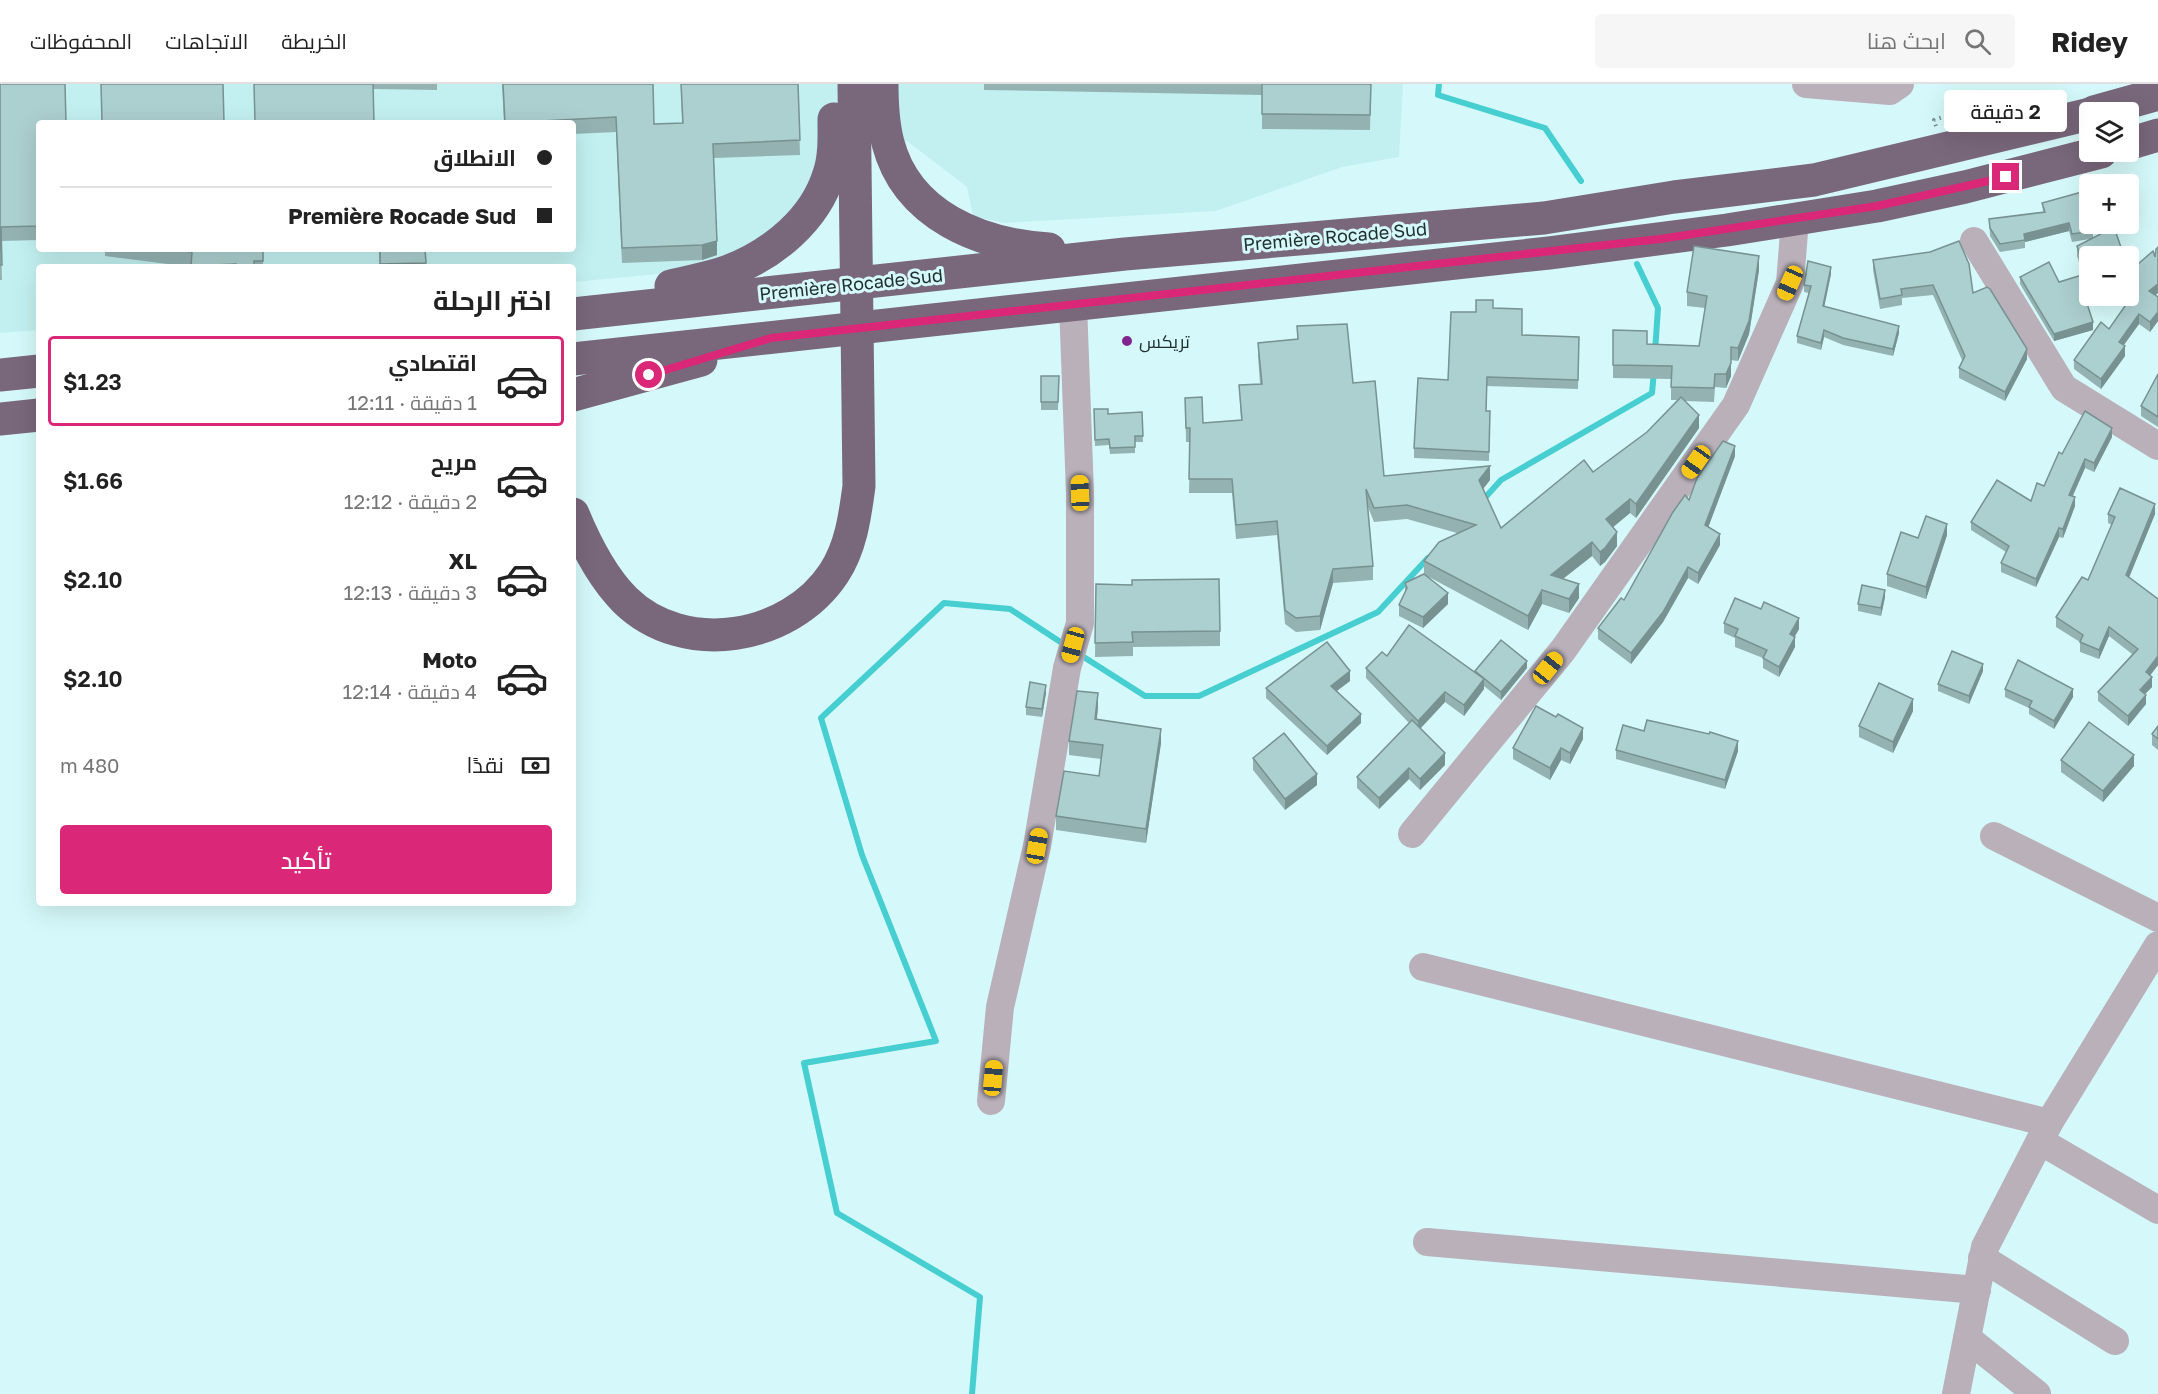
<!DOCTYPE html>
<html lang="ar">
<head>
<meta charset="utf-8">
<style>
	body { margin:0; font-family:"Golos Text",Cairo,sans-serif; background:#f6f6f6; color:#222; direction:rtl; height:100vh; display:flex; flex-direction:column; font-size:22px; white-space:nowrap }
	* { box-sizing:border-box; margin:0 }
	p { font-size:20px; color:#767676 }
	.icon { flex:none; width:33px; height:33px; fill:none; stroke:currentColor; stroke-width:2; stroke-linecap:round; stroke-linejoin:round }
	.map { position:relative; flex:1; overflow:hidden; direction:ltr }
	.drawer { position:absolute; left:36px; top:180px; width:540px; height:642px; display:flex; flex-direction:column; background:#fff; border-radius:6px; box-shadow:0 6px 24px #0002; direction:rtl }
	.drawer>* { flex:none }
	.hud { position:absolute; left:36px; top:36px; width:540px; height:132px; border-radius:6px; box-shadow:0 6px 24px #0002; direction:rtl; display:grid; align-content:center; height:132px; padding:0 24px; background:#fff }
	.tools { position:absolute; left:2079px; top:18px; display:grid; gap:12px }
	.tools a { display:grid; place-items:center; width:60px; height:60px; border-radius:6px; background:#fff; box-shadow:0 6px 24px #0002; font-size:30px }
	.end { position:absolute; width:27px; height:27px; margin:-14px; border:8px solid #db2777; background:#fff; box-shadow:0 0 0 3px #fff }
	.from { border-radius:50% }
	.bubble { position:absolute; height:42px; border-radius:6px; background:#fff; box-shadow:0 6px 24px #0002; font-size:20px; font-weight:600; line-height:42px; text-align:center; direction:rtl }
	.car { position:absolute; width:18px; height:36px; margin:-18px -9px; border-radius:8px; box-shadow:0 0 4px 2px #0007; background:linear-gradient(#f5c518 24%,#345 0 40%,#f5c518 0 76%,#345 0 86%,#f5c518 0) }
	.hud b { display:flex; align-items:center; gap:21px; height:57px; font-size:22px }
	.hud b+b { border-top:2px solid #e0e0e0 }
	.hud i { width:15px; height:15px; background:#222 }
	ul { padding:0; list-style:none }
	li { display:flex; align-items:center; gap:18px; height:90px; margin:0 12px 9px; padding:0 12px; border:3px solid transparent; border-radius:6px }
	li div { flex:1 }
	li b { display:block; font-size:22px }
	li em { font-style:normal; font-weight:600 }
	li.selected { border-color:#db2777 }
	li>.icon { width:54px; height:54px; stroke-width:1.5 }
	h2 { padding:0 24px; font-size:27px; line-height:72px }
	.pay { display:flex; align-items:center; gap:15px; height:66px; padding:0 24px; font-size:22px }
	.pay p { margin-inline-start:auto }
	.primary-button { display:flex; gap:12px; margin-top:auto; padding:12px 24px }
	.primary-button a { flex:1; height:69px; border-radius:6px; background:#db2777; color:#fff; font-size:24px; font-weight:600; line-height:69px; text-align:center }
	header { display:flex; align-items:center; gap:36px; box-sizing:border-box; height:84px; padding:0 30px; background:#fff; border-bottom:2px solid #e0e0e0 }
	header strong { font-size:28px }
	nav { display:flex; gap:33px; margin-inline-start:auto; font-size:21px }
	.search { width:420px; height:54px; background:#f6f6f6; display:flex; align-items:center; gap:15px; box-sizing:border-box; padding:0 21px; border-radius:6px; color:#767676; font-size:22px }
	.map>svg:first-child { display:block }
	.built { fill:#c2f0f0; fill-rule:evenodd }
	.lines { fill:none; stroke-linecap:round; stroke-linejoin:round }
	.stream { stroke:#46ced1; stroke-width:6 }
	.path { stroke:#779090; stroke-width:4; stroke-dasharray:1.5 4.5; stroke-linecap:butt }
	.minor { stroke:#b9b0ba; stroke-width:28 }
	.highway { stroke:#79677b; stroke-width:33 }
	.wall { fill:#94b2b2 }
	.shaded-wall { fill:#789191 }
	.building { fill:#accfcf; stroke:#789191; stroke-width:1.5 }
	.route { stroke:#db2777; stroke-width:8 }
	.poi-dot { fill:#82248f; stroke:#d5f9fa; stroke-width:2 }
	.labels { text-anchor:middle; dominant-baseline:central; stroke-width:6; stroke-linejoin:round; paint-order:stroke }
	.street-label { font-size:18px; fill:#212f2f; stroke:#d5f9fa }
	.poi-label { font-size:18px; fill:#212f2f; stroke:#d5f9fa; text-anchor:start }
</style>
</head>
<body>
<header>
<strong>Ridey</strong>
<div class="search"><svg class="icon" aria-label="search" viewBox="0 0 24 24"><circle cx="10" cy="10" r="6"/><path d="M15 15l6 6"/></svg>ابحث هنا</div>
<nav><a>الخريطة</a><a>الاتجاهات</a><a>المحفوظات</a></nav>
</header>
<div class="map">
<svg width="2158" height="1310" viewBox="0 0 2158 1310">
	<rect width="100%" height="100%" fill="#d5f9fa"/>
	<path class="built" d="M0,0h1403l-4,73 -57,10 -126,44 -212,12 -31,-7 -6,-29 -60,-46 -63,-5 -68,97 -53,35 -150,14v-15h-534v63l-39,3zM39,39h534v126h-534z"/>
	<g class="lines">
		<g class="stream">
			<path d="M1439,0l-1,11 107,33 36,53"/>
			<path d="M1637,180l21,44 -3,44"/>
			<path d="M1482,417l19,-21 151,-87 2,-22"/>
			<path d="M1079,570l66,42h54l179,-84 50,-54"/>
			<path d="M972,1310l8,-97 -143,-84 -33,-150 132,-22 -74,-186 -41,-137 123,-115 66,6 55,36"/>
		</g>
		<path class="path" d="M1936,42l-2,-6 39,-13"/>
		<g class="minor">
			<path d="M1806,0l84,7 10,-7"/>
			<path d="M1974,157l90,147 94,58"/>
			<path d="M1412,750l151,-184 173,-245 54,-122 5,-63"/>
			<path d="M1994,752l164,82"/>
			<path d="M1423,883l626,156"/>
			<path d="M991,1017l9,-94 37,-161 30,-178 13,-45v-130l-7,-189"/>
			<path d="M2040,1057l118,69"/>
			<path d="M1427,1158l550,48"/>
			<path d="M1982,1174l133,83"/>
			<path d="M1967,1254l70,56"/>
			<path d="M1956,1310l29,-147 64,-124 109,-178"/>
		</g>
		<g class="highway">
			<path d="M882,0c0,20 1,40 6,59 19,73 93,102 161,106"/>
			<path d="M2094,28l64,-18"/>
			<path d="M2128,60l30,-9"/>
			<path d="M671,202c19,-5 40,-8 58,-15 44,-17 86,-51 100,-97 6,-17 5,-37 5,-55"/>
			<path d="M573,230l552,-60 419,-36 130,-21 140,-17 276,-66"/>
			<path d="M573,275l976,-106 178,-23 150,-24 88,-19 136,-35"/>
			<path d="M0,291l39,-4"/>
			<path d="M573,311l128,-35"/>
			<path d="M0,335l39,-4"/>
			<path d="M573,430c12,29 29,63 52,86 59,58 165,40 209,-27 17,-26 21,-57 25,-87l-5,-402"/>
		</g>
	</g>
	<g class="wall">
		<path d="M0,0l39,39v117l-38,1 1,39h-2z"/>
		<path d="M253,0h184v6l-64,-1z"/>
		<path d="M502,0h151l1,40 28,-1 -1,-39h117l2,71 -86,3 3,97 -15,5 -80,3 -6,-131 -43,2v-11h-69z"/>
		<path d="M984,0h387l-1,46 -108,-1v-34l-278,-5z"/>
		<path d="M2042,119l51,28v7l-3,18v35h-1l-12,-35v-10l13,-7 -18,3 -3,-11 -44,11v6l-25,4 -10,-16 -1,-17 54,-7z"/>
		<path d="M2158,163v46l-3,2 3,2v24l-8,11 -11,-8 -16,21 2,11 -24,33 -27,-20v-9l35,-31 20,-28 -5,-5h4v-25l1,1 26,-15z"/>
		<path d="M105,165h158v18h-72l-86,-11z"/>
		<path d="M379,165h46l1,18h-46z"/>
		<path d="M1873,176l100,33 54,66 -22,42 -46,-23v-10l3,-8 -29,-65 -31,3v7l-22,4 -7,-39z"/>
		<path d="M1759,186l-10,64 -11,27 -7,-1v16l-5,12 -11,-1 -1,15 -30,-1 15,27 -63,90 -6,-5 -17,14 4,19 -12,16 -5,4 -8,-10 -29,23 16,19 -10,15 -27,-9 -14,26 -99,-53 19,27 -25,24 -24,-12v-11l6,-12v-10l19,-9v-13l33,-28 -50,-14 -33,3 -6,-15 5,59v14l-40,3 -13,47 -24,2 -11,-8 -8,-89 -41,4 -4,-46h-43l1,-51h-4l-1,-44 18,25 38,-3 -2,-35 21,-1 -2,-28v-13l39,-4v-13l56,57 31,93 106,4 -7,9 18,39 92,-56 54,-40 30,-32h-6v-21l-58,-1v-48l34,14 52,2 6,-38 -18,-2v-14z"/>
		<path d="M1831,190l-7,32 75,27 -6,23 -50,-11 -19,-8 -3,13 -24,-7v-7l12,-43 -5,-1v-7z"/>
		<path d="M2020,193l39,5 28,15 -2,1 8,32 -39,11 -34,-57z"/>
		<path d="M1493,224l29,27 57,2 -1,52 -91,-3 -1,25h4l-1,50 -75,-3v-10l34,-68 28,-68z"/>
		<path d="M2158,290v53l-17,-11v-10z"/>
		<path d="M1041,292h18l-1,34h-17z"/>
		<path d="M1094,325l14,5 34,-2 1,30h-8v11l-25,1 -1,-9 -14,1z"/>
		<path d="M2112,353l-18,35 -9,-4 -12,28 2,10 -12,32 -4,-1 -23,50 -35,-15v-9l5,-11 -35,-22v-8l60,-21 13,-15 18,-32z"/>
		<path d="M1735,372l-27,71 12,18 -22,39 -10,-6 -25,44 -32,42 -33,-25v-11l26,-28z"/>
		<path d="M2108,430h47l-26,63 29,22v66l-8,10 2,12 -7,7 1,10 -18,22 -30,-25v-9l34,-38 -23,-18 -10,23 -19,-7v-10l-24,-15v-10l32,-37 24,-55 -4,-2z"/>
		<path d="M1947,451l-21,64 -39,-13v-12l31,-36z"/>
		<path d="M1096,500l124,47v15l-87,1v9l-38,1z"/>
		<path d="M1885,513l-4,19 -23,-5v-7z"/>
		<path d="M1724,539l75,6 -5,8 1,10 -16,30 -16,-9v-10l-28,-11v-9l-11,-5z"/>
		<path d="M1387,572l88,17v-2l52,-3 -26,32 -17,-14v3l-20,27 -19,-14 -25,27 25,36 -25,25 -11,-11 -30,30 -22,-21v-11l52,-54 -43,-45v-10z"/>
		<path d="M1983,587l-14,33 -31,-13v-7z"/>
		<path d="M1350,597l-13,10 24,32 -34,32 -61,-57v-10z"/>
		<path d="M2005,605l68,8 -19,32 -25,-15v-6l-24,-11z"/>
		<path d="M1046,609l-4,24 -16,-2v-8z"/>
		<path d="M1098,623l-1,12 64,24 -15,100 -90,-13v-14l43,-40 2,-17 -32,-4v-14z"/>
		<path d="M1913,627l-20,42 -34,-16v-11z"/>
		<path d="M2158,642v24l-6,-5v-11z"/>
		<path d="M1644,647l94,20 -13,38 -109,-30v-9z"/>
		<path d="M1583,655l-13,25 -9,-4 -11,20 -37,-21v-11z"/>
		<path d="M1253,674l64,27 -32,25 -32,-40z"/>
		<path d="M2061,676l73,6 -31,36 -42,-30z"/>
	</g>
	<g class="shaded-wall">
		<path d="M2069,139v8l-44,11 -1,-8z"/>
		<path d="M717,157v14l-15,5v-15z"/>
		<path d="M1759,172v14l-10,64 -11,27v-13z"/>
		<path d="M1831,183v7l-8,39v-7z"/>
		<path d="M2158,200v9l-9,7v-9z"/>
		<path d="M2087,206v7l-4,1v-7z"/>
		<path d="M2158,228v9l-8,11v-10z"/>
		<path d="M2139,230v10l-20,28v-10z"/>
		<path d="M2093,238v8l-39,11v-7z"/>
		<path d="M1899,242v7l-6,23v-7z"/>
		<path d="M1824,246v7l-3,13v-7z"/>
		<path d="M2125,262v10l-24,33v-10z"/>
		<path d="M1731,263v29l-5,12v-14z"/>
		<path d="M2027,265v10l-22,42v-9z"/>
		<path d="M1699,331v13l-63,90v-14z"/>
		<path d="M2112,344v9l-18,35v-9z"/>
		<path d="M1735,362v10l-30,80v-11z"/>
		<path d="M2085,375v9l-16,35v-8z"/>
		<path d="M1490,382v14l-11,14v-14z"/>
		<path d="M2075,413v9l-12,32v-9z"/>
		<path d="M1630,415v14l-24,20v-14z"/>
		<path d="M2155,420v10l-29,71v-10z"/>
		<path d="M1947,440v11l-21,64v-12z"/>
		<path d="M2059,444v9l-23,50v-8z"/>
		<path d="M1617,448v14l-12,16 -5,4v-14z"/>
		<path d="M1720,450v11l-22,39v-11z"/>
		<path d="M1592,458v14l-41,32v-13z"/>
		<path d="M1688,483v11l-25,44 -32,42v-11z"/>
		<path d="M1333,485v14l-13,47v-14z"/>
		<path d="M1579,500v14l-10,15v-14z"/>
		<path d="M1542,506v14l-14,26v-14z"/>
		<path d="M1885,506v7l-4,19v-8z"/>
		<path d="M1448,509v11l-25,24v-11z"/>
		<path d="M1799,534v11l-9,16v-11z"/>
		<path d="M2109,543v9l-10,23v-9z"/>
		<path d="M1795,553v10l-16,30v-10z"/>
		<path d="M2158,572v9l-12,16v-9z"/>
		<path d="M1527,577v7l-26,32v-8z"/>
		<path d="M1983,580v7l-14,33v-8z"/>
		<path d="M1350,587v10l-19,14v-9z"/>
		<path d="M2152,593v10l-12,12v-9z"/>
		<path d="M1484,595v10l-20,27v-11z"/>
		<path d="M1046,601v8l-4,24v-8z"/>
		<path d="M2073,605v8l-19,32v-8z"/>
		<path d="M1445,608v10l-27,29v-10z"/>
		<path d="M1098,609v14l-3,26v-14z"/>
		<path d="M2146,611v9l-18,22v-10z"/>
		<path d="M1913,615v12l-20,42v-11z"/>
		<path d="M1361,630v9l-34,32v-9z"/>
		<path d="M1583,644v11l-13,25v-11z"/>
		<path d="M1161,645v14l-15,100v-14z"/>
		<path d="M1738,657v10l-13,38v-9z"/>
		<path d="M1561,664v12l-11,20v-12z"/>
		<path d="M1445,669v12l-25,25v-11z"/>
		<path d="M2134,671v11l-31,36v-11z"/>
		<path d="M1409,684v11l-30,30v-11z"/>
		<path d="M1317,690v11l-32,25v-11z"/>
	</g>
	<g class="building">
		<path d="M0,0h65l1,39h-27v103l-38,1 1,38h-2z"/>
		<path d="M101,0h122l1,39h-122z"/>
		<path d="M254,0h119l1,39h-119z"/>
		<path d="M503,0h150l1,40 29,-1 -2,-39h117l2,56 -87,4 4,97 -15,4 -80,3 -6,-131 -111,6z"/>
		<path d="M1262,0h109l-1,31 -108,-1z"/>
		<path d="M2082,108l8,26v6h1l2,7 -21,3 -3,-11 -45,11 1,6 -25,4 -10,-16 -1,-9 56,-7 -3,-9z"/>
		<path d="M2114,143l10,29h-34v26h-1l-12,-36z"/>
		<path d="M1959,157l10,23 4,29 14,-6 3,2 37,60 -22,43 -46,-24 6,-12 -32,-71 -32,4 1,6 -22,4 -7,-39 57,-8z"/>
		<path d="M1694,162l65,10 -10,65 -11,27 -7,-1v16l-5,11h-11l-1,14 -43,-1 1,-21 -59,-1v-35l34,1v13l52,2 8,-50 -20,-4z"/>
		<path d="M2158,163v37l-9,7 9,6v15l-8,10 -11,-8 -20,28 6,4 -24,33 -27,-19 27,-38 8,7 23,-33 -4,-5v-20l1,1 24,-21 2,6 1,-8z"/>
		<path d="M167,165h96v12h-9v6h-18v-3l-45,2 1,-14z"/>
		<path d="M380,165h45l1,14 -46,1z"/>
		<path d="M1808,177l23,6 -8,39 76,20 -6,23 -50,-11 -19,-8 -3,13 -24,-7 14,-50 -7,-1z"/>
		<path d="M2049,178l10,20 23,-7 5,15 -4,1 10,31 -39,12 -34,-57z"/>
		<path d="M1476,216h17v8l29,1v26l57,2 -1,43 -91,-3 -1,34h4l-1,41 -75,-4 4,-70 30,2 3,-68h25z"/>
		<path d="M1347,240l6,59 22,-2 9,95 106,-10 -11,14 22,48 83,-68 9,12 54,-40 34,-35 18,18 -63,89 -6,-5 -24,20 11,13 -12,16 -5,4 -8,-10 -41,33 28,9 -10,15 -27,-9 -14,26 -104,-55 15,-19 37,-17 -69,-20 -33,3 -8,-19 7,77 -40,3 -13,47 -24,2 -11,-8 -8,-89 -41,4 -4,-46h-43l1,-51h-4l-1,-30 17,-1 1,26 39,-3 -3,-35 23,-1 -4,-41 40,-4 -1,-13z"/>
		<path d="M2158,290v43l-17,-11z"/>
		<path d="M1041,292h18l-1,26h-17z"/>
		<path d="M1094,325h14v5l34,-2 1,24h-8v11l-25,1 -1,-9 -14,1z"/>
		<path d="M2085,327l27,17 -18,35 -9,-4 -16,36 6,2 -12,32 -4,-1 -23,51 -35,-16 8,-17 -38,-24 26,-42 34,21 6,-18 7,3 15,-34 3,2z"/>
		<path d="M1723,357l12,5 -30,79 15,9 -22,39 -10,-6 -25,45 -32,41 -33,-25 23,-30 3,2 49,-88 12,-17 4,5 8,-22z"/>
		<path d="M2120,404l35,16 -29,71 32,24v57l-12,16 6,5 -12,13 6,5 -18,21 -30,-24 40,-43 -29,-22 -10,23 -19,-8 3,-7 -27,-18 26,-40 6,3 27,-63 -7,-3z"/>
		<path d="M1926,432l21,8 -21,63 -39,-13 14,-42 17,6z"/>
		<path d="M1424,490l24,19 -25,24 -24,-12 8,-17 -2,-5z"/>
		<path d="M1219,495l1,52 -88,1 1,10 -38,1 1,-59 36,1v-5z"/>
		<path d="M1862,501l23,5 -4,18 -23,-4z"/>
		<path d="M1735,514l26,11 3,-7 35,16 -9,16 5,3 -16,30 -16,-9 4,-8 -32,-14 3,-7 -14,-6z"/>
		<path d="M1409,541l75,54 -20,26 -19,-13 -27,29 -52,-53 16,-16 5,4z"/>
		<path d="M1501,556l26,21 -26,31 -26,-21z"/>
		<path d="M1327,558l23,29 -19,15 30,28 -34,32 -61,-58z"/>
		<path d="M1952,567l31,13 -14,32 -31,-12z"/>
		<path d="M2018,576l55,29 -19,32 -25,-14 3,-6 -27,-12z"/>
		<path d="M1030,598l16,3 -4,24 -16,-2z"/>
		<path d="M1879,599l34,16 -20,43 -34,-16z"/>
		<path d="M1077,607l21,2 -3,26 66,10 -15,100 -90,-13 8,-45 35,5 4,-31 -34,-4z"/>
		<path d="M1536,622l20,11 2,-3 25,14 -13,25 -9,-5 -11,20 -37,-20z"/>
		<path d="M1412,636l33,33 -25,26 -11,-11 -30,30 -22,-21z"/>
		<path d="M1647,636l62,14 1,-2 28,9 -13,39 -109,-30 7,-25 21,6z"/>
		<path d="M2089,638l45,33 -31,36 -42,-31z"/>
		<path d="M2158,642v13l-6,-5z"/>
		<path d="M1284,649l33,41 -32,25 -32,-41z"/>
	</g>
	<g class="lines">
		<path class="route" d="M649,291l122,-37 889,-99 217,-33 129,-29"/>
	</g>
	<circle class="poi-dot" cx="1127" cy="257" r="6"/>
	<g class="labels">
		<g class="street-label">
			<text transform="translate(1335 152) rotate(-5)">Première Rocade Sud</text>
			<text transform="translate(851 200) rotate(-6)">Première Rocade Sud</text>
		</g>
		<g class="poi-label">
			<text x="1139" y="257">تريكس</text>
		</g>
	</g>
</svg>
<div class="tools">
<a><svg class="icon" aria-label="layers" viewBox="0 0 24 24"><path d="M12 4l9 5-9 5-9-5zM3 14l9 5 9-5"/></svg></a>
<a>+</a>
<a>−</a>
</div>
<i class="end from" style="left:649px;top:291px"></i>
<i class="end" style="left:2006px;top:93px"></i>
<div class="bubble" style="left:1944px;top:6px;width:123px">2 دقيقة</div>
<i class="car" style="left:1790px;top:199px;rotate:204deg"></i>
<i class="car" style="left:1696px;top:378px;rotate:215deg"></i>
<i class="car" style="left:1080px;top:409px;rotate:358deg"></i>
<i class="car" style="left:1073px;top:561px;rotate:195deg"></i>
<i class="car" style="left:1548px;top:584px;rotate:39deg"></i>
<i class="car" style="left:1037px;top:762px;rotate:10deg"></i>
<i class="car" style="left:993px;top:994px;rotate:5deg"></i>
<div class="hud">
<b><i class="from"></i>الانطلاق</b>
<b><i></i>Première Rocade Sud</b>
</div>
<section class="drawer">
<h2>اختر الرحلة</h2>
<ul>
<li class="selected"><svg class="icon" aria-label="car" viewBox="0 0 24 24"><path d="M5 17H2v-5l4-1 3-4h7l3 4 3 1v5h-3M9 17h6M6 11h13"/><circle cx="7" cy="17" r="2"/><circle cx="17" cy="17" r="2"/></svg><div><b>اقتصادي</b><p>1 دقيقة · 12:11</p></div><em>$1.23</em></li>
<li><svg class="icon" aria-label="car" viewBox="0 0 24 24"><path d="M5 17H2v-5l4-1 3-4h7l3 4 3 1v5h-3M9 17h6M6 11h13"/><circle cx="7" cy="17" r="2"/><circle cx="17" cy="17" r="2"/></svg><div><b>مريح</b><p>2 دقيقة · 12:12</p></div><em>$1.66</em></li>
<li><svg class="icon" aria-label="car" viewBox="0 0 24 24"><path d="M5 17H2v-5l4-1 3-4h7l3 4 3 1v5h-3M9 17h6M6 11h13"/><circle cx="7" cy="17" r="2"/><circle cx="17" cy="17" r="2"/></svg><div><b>XL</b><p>3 دقيقة · 12:13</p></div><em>$2.10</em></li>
<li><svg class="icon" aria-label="car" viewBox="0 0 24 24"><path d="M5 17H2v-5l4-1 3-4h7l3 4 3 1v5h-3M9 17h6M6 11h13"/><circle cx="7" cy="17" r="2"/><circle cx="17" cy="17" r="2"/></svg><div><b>Moto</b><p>4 دقيقة · 12:14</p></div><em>$2.10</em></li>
</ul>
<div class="pay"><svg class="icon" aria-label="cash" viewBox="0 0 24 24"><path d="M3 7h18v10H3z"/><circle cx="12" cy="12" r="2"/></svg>نقدًا<p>480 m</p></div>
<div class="primary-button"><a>تأكيد</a></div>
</section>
</div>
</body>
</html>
